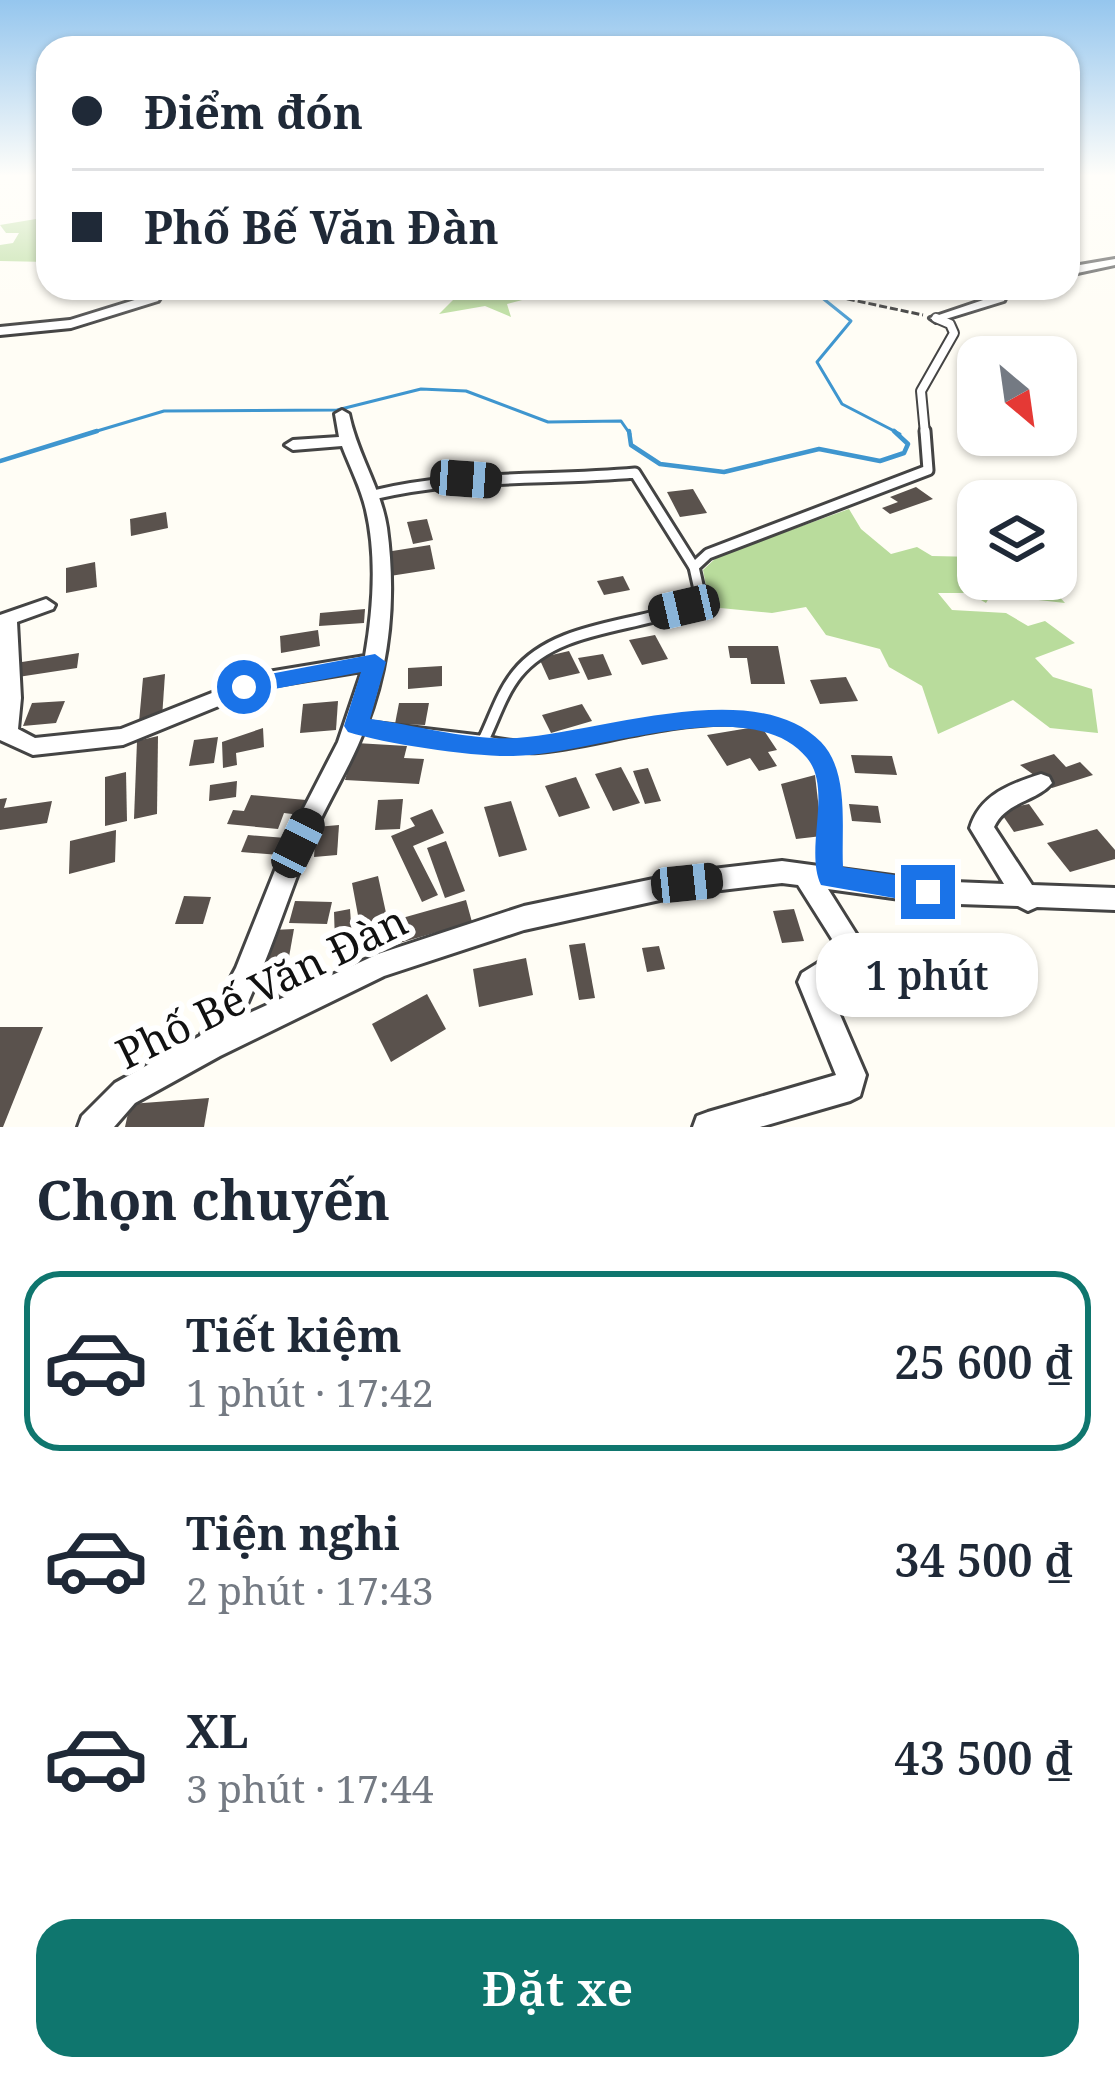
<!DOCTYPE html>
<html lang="vi">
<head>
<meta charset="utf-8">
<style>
	body { margin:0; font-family:"Noto Serif",serif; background:#f6f6f7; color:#1f2937; height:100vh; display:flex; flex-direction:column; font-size:45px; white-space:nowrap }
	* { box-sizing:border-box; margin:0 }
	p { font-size:39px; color:#747a83 }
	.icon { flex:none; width:66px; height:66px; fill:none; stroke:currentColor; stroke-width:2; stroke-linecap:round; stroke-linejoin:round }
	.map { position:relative; height:1127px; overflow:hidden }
	.panel { display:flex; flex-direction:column; background:#fff; flex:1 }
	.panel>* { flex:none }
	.banner { position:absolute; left:36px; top:36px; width:1044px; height:264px; border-radius:36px; box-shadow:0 3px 9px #0004; display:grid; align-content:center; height:264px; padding:0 36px; background:#fff }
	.needle { width:78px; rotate:151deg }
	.tools { position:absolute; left:957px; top:336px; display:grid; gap:24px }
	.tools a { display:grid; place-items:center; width:120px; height:120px; border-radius:24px; background:#fff; box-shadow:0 3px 9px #0004; font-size:60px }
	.end { position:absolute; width:54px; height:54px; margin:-27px; border:15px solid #1a73e8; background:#fff; box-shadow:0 0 0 6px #fff }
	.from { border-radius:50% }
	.bubble { position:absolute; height:84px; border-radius:36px; background:#fff; box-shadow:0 3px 9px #0004; font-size:39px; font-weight:600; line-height:84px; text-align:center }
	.car { position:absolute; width:36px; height:72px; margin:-36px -18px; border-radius:15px; box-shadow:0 0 9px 3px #0007; background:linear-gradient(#222 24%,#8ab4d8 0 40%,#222 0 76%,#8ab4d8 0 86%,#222 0) }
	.banner b { display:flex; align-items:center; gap:42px; height:114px; font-size:45px }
	.banner b+b { border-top:3px solid #e0e1e3 }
	.banner i { width:30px; height:30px; background:#1f2937 }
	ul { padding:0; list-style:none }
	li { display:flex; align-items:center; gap:36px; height:180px; margin:0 24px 18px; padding:0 12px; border:6px solid transparent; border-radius:36px }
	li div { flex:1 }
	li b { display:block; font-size:45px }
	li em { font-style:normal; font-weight:600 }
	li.on { border-color:#0f766e }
	li>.icon { width:108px; height:108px; stroke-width:1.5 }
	h2 { padding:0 36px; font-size:54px; line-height:144px }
	.button { display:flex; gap:24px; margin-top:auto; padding:24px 36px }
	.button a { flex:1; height:138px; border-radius:36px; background:#0f766e; color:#fff; font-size:48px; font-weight:600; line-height:138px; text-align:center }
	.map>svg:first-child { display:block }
	.forest { fill:#b9dc9c }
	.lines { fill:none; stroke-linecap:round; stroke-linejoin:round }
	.stream-far1 { stroke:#3f96cf; stroke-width:3 }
	.stream { stroke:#3f96cf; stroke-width:4.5 }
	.building { fill:#5a524d }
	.lane-far3-casing { stroke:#444; stroke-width:12 }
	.lane-far2-casing { stroke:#444; stroke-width:15 }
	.lane-far1-casing { stroke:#444; stroke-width:16 }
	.lane-casing { stroke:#444; stroke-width:20 }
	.street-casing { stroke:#444; stroke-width:6 }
	.path { stroke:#333; stroke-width:3; stroke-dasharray:8 3; stroke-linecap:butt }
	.lane-far3 { stroke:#fff; stroke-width:8 }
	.lane-far2 { stroke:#fff; stroke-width:9 }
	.lane-far1 { stroke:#fff; stroke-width:10 }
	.lane { stroke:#fff; stroke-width:14 }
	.street { fill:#fff; fill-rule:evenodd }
	.route { fill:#1a73e8 }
	.labels { text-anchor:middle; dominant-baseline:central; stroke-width:12; stroke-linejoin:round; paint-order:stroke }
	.near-street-label { font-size:42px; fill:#111; stroke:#fff }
</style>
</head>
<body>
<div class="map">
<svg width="1115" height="1127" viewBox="0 0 1115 1127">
	<rect width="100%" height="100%" fill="#fffdf5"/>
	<g class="forest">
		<path d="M48,217v45l-48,-1v-16l13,-2 6,-10h-13l-6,-8z"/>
		<path d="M437,288h135l-8,9 -19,-3 -38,10 4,13 -26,-11 -46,8 16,-16z"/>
		<path d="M849,509l12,20 30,25 26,-7 15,9 46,1v22h66l21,24 -63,-7 -7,-11 -7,1 4,7 -6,10 -17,-10h-31l14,17 54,3 22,13 17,-5 30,22 -40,15 18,19 39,12 6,44 -48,-5 -37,-28 -75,34 -16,-48 -33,-19 -9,-18 -54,-14 -20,-28 -34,6 -62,-6 -7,-37 15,-14z"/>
	</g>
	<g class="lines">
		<g class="stream-far1">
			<path d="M810,288l41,33 -34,41 25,42 58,30"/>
			<path d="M87,434l77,-23 173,-1 84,-21 45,2 82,31 73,-1 9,13"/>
		</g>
		<g class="stream">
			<path d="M629,431l2,14 29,19 64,8 95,-23 61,12 24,-8 4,-9 -14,-13"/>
			<path d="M0,461l97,-30"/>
		</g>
	</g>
	<g class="building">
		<path d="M916,487l17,12 -43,15 -8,-6 16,-6 -8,-5z"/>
		<path d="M693,489l14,24 -27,4 -13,-25z"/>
		<path d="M166,512l2,16 -37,8 -1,-17z"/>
		<path d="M427,519l6,21 -20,4 -6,-22z"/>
		<path d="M430,545l5,24 -45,7 -4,-24z"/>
		<path d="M95,562l2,25 -31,6v-25z"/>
		<path d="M623,576l7,14 -26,5 -7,-14z"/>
		<path d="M365,609l-1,14 -45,3 1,-13z"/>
		<path d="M318,630l2,16 -39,7 -1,-17z"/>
		<path d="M655,635l13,24 -26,6 -13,-25z"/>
		<path d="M728,646h50l7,38h-34l-4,-26h-17z"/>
		<path d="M569,651l11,22 -31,7 -10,-22z"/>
		<path d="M79,653l-2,15 -59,9 4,-15z"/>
		<path d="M603,654l9,21 -24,5 -10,-22z"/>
		<path d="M442,666v20l-34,3v-21z"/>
		<path d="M165,674l-3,44 -23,4 4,-44z"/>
		<path d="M846,677l12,24 -38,3 -10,-24z"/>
		<path d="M65,701l-9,22 -33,3 9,-23z"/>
		<path d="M338,701l-2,29 -36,3 3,-29z"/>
		<path d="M399,703h30l-4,22 -30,-1z"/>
		<path d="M582,704l10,17 -41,12 -9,-18z"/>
		<path d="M761,726l16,24 -9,2 9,14 -18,5 -9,-13 -23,8 -20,-31z"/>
		<path d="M263,728l1,19 -28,6 1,12 -14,3 -1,-26z"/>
		<path d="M158,736l-1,78 -23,5 3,-78z"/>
		<path d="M218,737l-4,26 -25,3 5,-26z"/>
		<path d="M356,743l51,3 -3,12 20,1 -5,25 -74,-4z"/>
		<path d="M1054,754l12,13 14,-5 13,13 -41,13 -32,-23z"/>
		<path d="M851,755l41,1 5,19 -42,-2z"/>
		<path d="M621,767l19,36 -27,8 -18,-37z"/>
		<path d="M648,768l13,33 -16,3 -12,-33z"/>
		<path d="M126,772l1,49 -22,5v-49z"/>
		<path d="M815,775l7,61 -26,3 -15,-55z"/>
		<path d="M576,777l14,31 -31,9 -14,-31z"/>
		<path d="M237,781l-1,16 -27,4 1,-16z"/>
		<path d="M251,795l55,5 -6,15 -16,-2 -6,16 -51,-5 6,-14 11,1z"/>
		<path d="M7,798l-3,10 48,-7 -5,22 -47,7v-31z"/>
		<path d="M403,799l-3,30 -25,1 3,-30z"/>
		<path d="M511,801l16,49 -28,7 -15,-50z"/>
		<path d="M849,804l29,2 3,17 -29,-2z"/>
		<path d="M1029,804l15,21 -30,7 -15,-22z"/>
		<path d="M432,809l12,24 -31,13 25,49 -16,7 -31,-66 24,-10 -5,-8z"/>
		<path d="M339,825l-2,30 -23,2 2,-30z"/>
		<path d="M1097,829l18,21v9l-45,13 -23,-29z"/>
		<path d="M116,830l-1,32 -46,12 1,-33z"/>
		<path d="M248,835l38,3 -6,17 -39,-3z"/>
		<path d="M446,841l19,50 -20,7 -18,-50z"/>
		<path d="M378,876l10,46 78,-22 6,22 -107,31 -13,-70z"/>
		<path d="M184,896l27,1 -8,27h-28z"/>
		<path d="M295,901l37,1 -5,22 -38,-1z"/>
		<path d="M350,909l2,29 -17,4 -1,-30z"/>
		<path d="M794,909l10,32 -22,2 -9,-32z"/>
		<path d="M294,929l-12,67 -23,1 14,-67z"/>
		<path d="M585,943l10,55 -16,2 -10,-55z"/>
		<path d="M659,946l6,23 -18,3 -5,-24z"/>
		<path d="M526,958l7,37 -54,12 -6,-38z"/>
		<path d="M427,994l19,35 -55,33 -19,-38z"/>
		<path d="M0,1027h43l-40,100h-3z"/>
		<path d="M209,1098l-5,29h-79l5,-23z"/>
	</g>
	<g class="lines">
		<g class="lane-far3-casing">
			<path id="lane-far3" d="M925,434l-4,-43 33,-58 -4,-9 -14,-6"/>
		</g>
		<g class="lane-far2-casing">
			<g id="lane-far2">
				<path d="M373,495c85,-21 174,-14 262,-22l59,94"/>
				<path d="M660,615l40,-21 -6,-27 14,-13 220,-84 -3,-39"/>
			</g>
		</g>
		<g class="lane-far1-casing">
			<g id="lane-far1">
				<path d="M358,726l125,15c11,-22 18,-47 34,-67 35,-44 103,-46 153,-62"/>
				<path d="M483,741c18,4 37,7 55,6 77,-5 242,-73 287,22 10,21 7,50 6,74"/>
			</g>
		</g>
		<g class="lane-casing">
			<path id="lane" d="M830,876l1,-36"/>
		</g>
		<g class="street-casing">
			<g id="street">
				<path d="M1115,259v6l-47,10v-8z"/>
				<path d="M998,288h12l-6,13 -68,21 -6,-4 65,-22z"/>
				<path d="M154,294l6,4 -2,3 -87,27 -71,7v-8l70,-7z"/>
				<path d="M342,410l7,4c8,40 32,74 38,114 10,74 2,149 -29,217 -15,34 -35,65 -49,100 -23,57 -41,116 -68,172l137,-63 146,-48 163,-34 95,-11 147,20 75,3 -34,-56c10,-33 40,-44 71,-54l8,3 3,6c-16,19 -46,18 -58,44l38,58 83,3v22l-78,-3 -9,4 -10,-5 -89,-3 -101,-14 37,59 -5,18 -32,21 38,88 -6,21 -10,5 -90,26h-67l4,-11 11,-4 128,-37 -38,-93 4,-9 37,-23 -41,-65 -16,-2 -95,11 -163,36 -140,46 -164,80 -85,47 -21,24h-36l4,-11 33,-33 85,-47 36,-68 50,-125 52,-101 24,-71 -97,16 -142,58 -90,10 -33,-15v-125l46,-16 9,6 -2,4 -36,13 4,76 -3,31 17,9 86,-9 141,-56 103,-17c8,-46 12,-99 1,-146 -5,-22 -16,-43 -24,-64l-49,4 -8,-5 8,-5 46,-3 -4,-23z"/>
			</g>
		</g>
		<path class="path" d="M828,288l15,10 80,17"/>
		<use href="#lane-far3" class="lane-far3"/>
		<use href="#lane-far2" class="lane-far2"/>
		<use href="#lane-far1" class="lane-far1"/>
		<use href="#lane" class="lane"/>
		<use href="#street" class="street"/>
	</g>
	<linearGradient id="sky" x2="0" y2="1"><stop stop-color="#95c6ee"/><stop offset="0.53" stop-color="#fffefa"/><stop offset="1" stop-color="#fffefa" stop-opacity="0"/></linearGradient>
	<rect width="1115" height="332" fill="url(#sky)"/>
	<path class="route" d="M375,654l11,8 -16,57c46,6 100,22 147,19 83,-6 239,-63 304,4 29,30 20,86 22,125l85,13 14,12 -14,12 -107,-19c-17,-36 12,-96 -14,-127 -55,-69 -218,-2 -294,-2 -40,1 -127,-12 -165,-24l-4,-6 17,-54 -117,23 -11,-8 11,-8z"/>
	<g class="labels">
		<g class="near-street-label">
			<text transform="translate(261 986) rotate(-26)">Phố Bế Văn Đàn</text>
		</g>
	</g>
</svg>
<div class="tools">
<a><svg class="needle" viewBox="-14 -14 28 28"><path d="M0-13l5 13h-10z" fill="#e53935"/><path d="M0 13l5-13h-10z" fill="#747a83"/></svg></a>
<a><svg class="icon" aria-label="layers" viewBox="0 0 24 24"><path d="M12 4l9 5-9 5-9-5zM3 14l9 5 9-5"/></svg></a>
</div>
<i class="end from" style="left:244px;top:687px"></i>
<i class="end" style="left:928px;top:892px"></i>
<div class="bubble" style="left:816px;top:933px;width:222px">1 phút</div>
<i class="car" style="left:466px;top:479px;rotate:94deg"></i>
<i class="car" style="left:684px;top:607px;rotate:257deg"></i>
<i class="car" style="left:298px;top:843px;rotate:26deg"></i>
<i class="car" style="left:687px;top:883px;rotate:84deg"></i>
<div class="banner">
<b><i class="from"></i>Điểm đón</b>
<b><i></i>Phố Bế Văn Đàn</b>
</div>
</div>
<section class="panel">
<h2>Chọn chuyến</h2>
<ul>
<li class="on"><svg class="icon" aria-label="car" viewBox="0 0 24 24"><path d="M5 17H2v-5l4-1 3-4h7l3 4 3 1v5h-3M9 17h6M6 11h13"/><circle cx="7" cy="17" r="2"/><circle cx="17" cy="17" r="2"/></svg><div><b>Tiết kiệm</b><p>1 phút · 17:42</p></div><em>25 600 ₫</em></li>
<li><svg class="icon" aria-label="car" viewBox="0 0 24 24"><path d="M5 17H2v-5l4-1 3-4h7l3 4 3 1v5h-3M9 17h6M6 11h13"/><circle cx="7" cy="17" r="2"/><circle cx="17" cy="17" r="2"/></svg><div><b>Tiện nghi</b><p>2 phút · 17:43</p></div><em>34 500 ₫</em></li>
<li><svg class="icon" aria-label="car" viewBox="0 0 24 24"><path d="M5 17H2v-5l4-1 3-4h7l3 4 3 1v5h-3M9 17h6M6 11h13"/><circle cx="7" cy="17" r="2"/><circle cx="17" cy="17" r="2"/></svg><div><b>XL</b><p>3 phút · 17:44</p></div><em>43 500 ₫</em></li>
</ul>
<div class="button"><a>Đặt xe</a></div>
</section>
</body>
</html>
